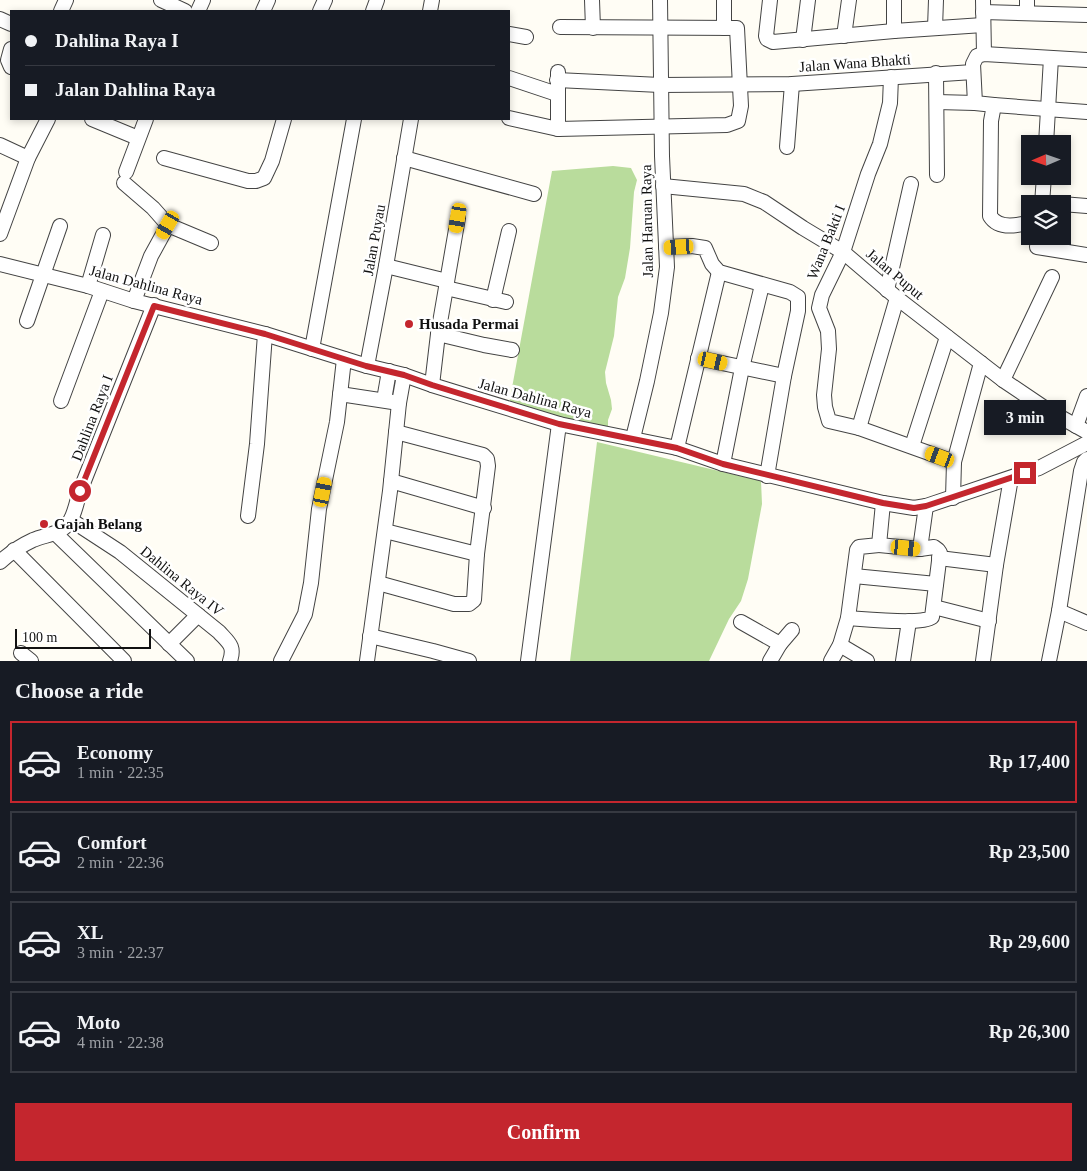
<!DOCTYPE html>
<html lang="en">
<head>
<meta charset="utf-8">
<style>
	body { margin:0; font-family:Georgia,serif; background:#20242c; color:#f1f3f6; height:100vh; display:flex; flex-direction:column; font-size:19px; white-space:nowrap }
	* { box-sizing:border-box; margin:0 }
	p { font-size:16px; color:#9ea1a6 }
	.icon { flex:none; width:28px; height:28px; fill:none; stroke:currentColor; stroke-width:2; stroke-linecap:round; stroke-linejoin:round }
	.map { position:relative; height:661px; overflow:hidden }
	.details { display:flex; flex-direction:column; background:#171b24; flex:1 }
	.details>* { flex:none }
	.banner { position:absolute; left:10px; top:10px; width:500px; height:110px; border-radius:0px; box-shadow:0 2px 8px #0003; display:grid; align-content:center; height:110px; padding:0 15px; background:#171b24 }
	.needle { width:32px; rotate:268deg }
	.fabs { position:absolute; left:1021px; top:135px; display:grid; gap:10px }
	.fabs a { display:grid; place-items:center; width:50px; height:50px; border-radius:0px; background:#171b24; box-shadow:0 2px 8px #0003; font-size:25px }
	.scale { position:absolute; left:15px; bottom:12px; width:136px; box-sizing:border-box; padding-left:5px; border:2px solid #111; border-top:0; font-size:14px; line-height:18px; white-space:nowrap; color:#111; -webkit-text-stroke:4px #fff; paint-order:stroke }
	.end { position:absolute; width:22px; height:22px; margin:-11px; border:6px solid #c4262e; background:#fff; box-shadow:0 0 0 2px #fff }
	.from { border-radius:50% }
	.bubble { position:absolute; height:35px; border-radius:0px; background:#171b24; box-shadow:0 2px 8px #0003; font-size:16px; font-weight:600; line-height:35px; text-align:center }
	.car { position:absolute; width:15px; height:30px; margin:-15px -8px; border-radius:6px; box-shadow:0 0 4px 1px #0007; background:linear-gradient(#f5c518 24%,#345 0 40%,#f5c518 0 76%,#345 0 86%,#f5c518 0) }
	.banner b { display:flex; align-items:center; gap:18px; height:48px; font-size:19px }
	.banner b+b { border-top:1px solid #363941 }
	.banner i { width:12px; height:12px; background:#f1f3f6 }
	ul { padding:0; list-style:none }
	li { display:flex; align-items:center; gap:15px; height:82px; margin:0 10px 8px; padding:0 5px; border:2px solid #363941; border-radius:0px }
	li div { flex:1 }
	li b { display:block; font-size:19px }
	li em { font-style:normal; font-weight:600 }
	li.on { border-color:#c4262e }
	li>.icon { width:45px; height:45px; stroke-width:1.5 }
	h2 { padding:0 15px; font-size:22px; line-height:60px }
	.action { display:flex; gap:10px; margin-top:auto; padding:10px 15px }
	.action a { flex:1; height:58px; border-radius:0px; background:#c4262e; color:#fff; font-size:20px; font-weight:600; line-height:58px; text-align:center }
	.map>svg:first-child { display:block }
	.forest { fill:#b9dc9c }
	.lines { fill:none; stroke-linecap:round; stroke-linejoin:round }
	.minor-casing { stroke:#444; stroke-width:16 }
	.minor { stroke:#fff; stroke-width:14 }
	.route { stroke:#c4262e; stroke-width:6 }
	.poi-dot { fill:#c4262e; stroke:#fff; stroke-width:2 }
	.labels { text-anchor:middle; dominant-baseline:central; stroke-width:5; stroke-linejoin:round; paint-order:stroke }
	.street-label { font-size:15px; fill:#111; stroke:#fff }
	.poi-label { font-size:15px; font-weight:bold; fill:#111; stroke:#fff; text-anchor:start }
</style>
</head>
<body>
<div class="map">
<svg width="1087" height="661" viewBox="0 0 1087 661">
	<rect width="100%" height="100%" fill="#fffdf5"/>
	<g class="forest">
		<path d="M613,166l18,2 6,12 -3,12 -4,56 -5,30 -7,19 -4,39 -9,36 1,11 5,17 1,9 -4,11v9l-99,-25 43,-233z"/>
		<path d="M597,442l164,39 1,23 -14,75 -7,22 -12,18 -20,42h-139z"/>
	</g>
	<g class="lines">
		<g class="minor-casing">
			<g id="minor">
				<path d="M161,0l24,11"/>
				<path d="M592,0l1,28"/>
				<path d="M724,0v28"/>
				<path d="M770,0l-4,36 1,3 6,3 121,-11 89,-6"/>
				<path d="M983,0l1,54"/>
				<path d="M1027,0v13"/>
				<path d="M61,11l5,-11"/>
				<path d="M198,11l5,-11"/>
				<path d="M263,11l5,-11"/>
				<path d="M320,11l5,-11"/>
				<path d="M373,11l4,-11"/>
				<path d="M430,11l2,-11"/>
				<path d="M983,12l104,3"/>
				<path d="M0,19l11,5"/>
				<path d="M935,28l1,-28"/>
				<path d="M894,31v-31"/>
				<path d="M509,34l17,3"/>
				<path d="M844,36l5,-36"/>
				<path d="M803,40l5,-40"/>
				<path d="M11,49l-3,11 3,7"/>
				<path d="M558,72v57"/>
				<path d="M936,73l1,102"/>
				<path d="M891,77l-1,26 -10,41 -12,30 -25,78 -21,43 -3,13 9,23 1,18 -5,46 1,12 4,14 30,7 95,34"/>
				<path d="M509,78l48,16"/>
				<path d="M557,80l103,5 132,-1 181,-12"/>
				<path d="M937,102l38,1"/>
				<path d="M994,105l93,7"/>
				<path d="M509,118l49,11 169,-4 11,-4 3,-15 -4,-78 -177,-1"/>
				<path d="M92,119l46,19"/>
				<path d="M1046,144l5,-86"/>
				<path d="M0,145l28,13"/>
				<path d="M787,147l5,-63"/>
				<path d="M164,158l84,23h8l8,-3 8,-17 12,-42"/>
				<path d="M404,158l130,36"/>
				<path d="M126,172l20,-53"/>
				<path d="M124,183l29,25 15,17"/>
				<path d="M663,186l81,8 20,8 39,26 40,24 54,46 106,82 43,29 41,23"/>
				<path d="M1042,204l2,-28"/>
				<path d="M1062,204l25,2"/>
				<path d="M1030,222c-13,4 -32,7 -40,-6l1,-95 3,-16 -19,-2 -2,-39 4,-8 7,-2 103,6"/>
				<path d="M0,234l28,-76 20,-39"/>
				<path d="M1038,236l-1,11 50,8"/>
				<path d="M666,247l26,-1 13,2 7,16 7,8 71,20 8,5v14l-14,65 -17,100"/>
				<path d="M0,264l88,22 46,15 131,33 102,32 37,9 28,10 127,39 118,24 46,16 160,39 31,5 12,-2 113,-38 48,-25"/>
				<path d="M386,266l61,15"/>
				<path d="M88,286l15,-51"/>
				<path d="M446,288l60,14"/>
				<path d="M887,290l24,-106"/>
				<path d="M493,300l16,-69"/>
				<path d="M134,301l17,-45 17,-31 43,18"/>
				<path d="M27,321l33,-95"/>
				<path d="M438,334l46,11 28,5"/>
				<path d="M312,349l42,-230"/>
				<path d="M698,358l86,18"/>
				<path d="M367,366l19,-100 25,-147"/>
				<path d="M1003,380l49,-103"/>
				<path d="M432,385l6,-51 20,-116"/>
				<path d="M340,394l59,9"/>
				<path d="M384,400l5,-29"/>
				<path d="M61,401l41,-110"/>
				<path d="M1076,426l11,-30"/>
				<path d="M859,428l38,-130"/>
				<path d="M633,438l14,-57 14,-68 6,-46 -5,-111 -2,-156"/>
				<path d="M912,446l35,-109"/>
				<path d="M677,448l42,-176"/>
				<path d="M723,464l19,-96 20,-83"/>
				<path d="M391,481l93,27"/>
				<path d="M953,498l1,-36 27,-99"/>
				<path d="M248,516l9,-72 8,-110"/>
				<path d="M71,520l49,32 99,80c10,11 16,14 11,29"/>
				<path d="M385,531l92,23"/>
				<path d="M56,534l131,127"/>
				<path d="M920,549l6,-43"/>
				<path d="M14,550l110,111"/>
				<path d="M939,558l57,7"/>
				<path d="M0,562c10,-9 20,-16 33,-22 14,-6 28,-5 37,-19 5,-8 7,-20 10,-30l74,-186"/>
				<path d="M854,576l82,8"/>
				<path d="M378,583l76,21h15l5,-4 3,-46 11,-88 -1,-7 -4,-4 -87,-23"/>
				<path d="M934,607l55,14"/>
				<path d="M1059,611l28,12"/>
				<path d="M848,618c16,1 74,7 84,-1l8,-64 -2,-3 -4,-3 -14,2 -41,-4"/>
				<path d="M741,622l39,22 -10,17"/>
				<path d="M370,636l63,15 36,10"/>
				<path d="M169,644l29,-29"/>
				<path d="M780,644l12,-14"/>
				<path d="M840,645l27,16"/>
				<path d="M21,653l10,8"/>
				<path d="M281,661l24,-47 6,-31 8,-74 18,-87 7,-63"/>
				<path d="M367,661l23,-170 9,-88 5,-28"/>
				<path d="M528,661l31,-237"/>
				<path d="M831,661l9,-16 8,-27 9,-68 2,-3 20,-2 4,-42"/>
				<path d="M903,661l6,-40"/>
				<path d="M983,661l13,-96 15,-87"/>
				<path d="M1049,661l10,-50 22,-140 3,-9 3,-3"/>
			</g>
		</g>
		<use href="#minor" class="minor"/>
	</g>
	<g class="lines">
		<path class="route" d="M80,491l74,-185 111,28 101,32 38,9 28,10 127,39 118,24 46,16 160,39 31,5 12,-2 99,-33"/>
	</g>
	<g class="poi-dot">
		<circle cx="409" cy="324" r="5"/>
		<circle cx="44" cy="524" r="5"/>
	</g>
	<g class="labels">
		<g class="street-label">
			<text transform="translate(855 63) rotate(-4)">Jalan Wana Bhakti</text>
			<text transform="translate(647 221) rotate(-91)">Jalan Haruan Raya</text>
			<text transform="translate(374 240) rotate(-80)">Jalan Puyau</text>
			<text transform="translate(826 242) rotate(-68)">Wana Bakti I</text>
			<text transform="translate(895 274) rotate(40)">Jalan Puput</text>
			<text transform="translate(146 285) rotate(15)">Jalan Dahlina Raya</text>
			<text transform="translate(535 398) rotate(15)">Jalan Dahlina Raya</text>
			<text transform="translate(92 418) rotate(-69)">Dahlina Raya I</text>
			<text transform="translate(182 581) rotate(39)">Dahlina Raya IV</text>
		</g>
		<g class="poi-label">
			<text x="419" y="324">Husada Permai</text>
			<text x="54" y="524">Gajah Belang</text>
		</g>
	</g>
</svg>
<div class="fabs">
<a><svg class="needle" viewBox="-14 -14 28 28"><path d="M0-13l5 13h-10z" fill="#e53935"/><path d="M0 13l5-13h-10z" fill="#9ea1a6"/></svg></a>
<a><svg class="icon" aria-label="layers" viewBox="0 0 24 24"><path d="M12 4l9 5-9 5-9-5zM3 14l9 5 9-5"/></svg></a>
</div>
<div class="scale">100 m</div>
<i class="end from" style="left:80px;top:491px"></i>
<i class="end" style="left:1025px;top:473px"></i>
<div class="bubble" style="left:984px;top:400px;width:82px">3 min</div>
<i class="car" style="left:458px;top:218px;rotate:190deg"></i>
<i class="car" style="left:168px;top:225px;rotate:210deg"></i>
<i class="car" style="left:679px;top:247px;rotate:267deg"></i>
<i class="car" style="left:713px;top:361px;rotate:103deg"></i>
<i class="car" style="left:940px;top:457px;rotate:291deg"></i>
<i class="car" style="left:323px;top:492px;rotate:11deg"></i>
<i class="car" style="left:906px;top:548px;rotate:96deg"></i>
<div class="banner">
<b><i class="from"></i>Dahlina Raya I</b>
<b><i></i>Jalan Dahlina Raya</b>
</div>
</div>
<section class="details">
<h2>Choose a ride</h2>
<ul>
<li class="on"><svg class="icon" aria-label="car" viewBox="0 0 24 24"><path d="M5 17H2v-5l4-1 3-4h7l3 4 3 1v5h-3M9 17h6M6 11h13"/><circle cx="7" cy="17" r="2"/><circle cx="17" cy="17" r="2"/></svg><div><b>Economy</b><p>1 min · 22:35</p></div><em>Rp 17,400</em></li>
<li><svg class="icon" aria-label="car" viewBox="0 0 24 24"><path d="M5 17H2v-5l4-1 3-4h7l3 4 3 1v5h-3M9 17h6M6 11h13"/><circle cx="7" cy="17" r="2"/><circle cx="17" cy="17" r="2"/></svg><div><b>Comfort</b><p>2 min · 22:36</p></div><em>Rp 23,500</em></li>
<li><svg class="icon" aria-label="car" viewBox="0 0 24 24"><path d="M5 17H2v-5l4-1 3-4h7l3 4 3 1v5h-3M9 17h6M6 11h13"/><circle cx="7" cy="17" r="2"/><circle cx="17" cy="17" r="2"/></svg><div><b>XL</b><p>3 min · 22:37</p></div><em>Rp 29,600</em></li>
<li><svg class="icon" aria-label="car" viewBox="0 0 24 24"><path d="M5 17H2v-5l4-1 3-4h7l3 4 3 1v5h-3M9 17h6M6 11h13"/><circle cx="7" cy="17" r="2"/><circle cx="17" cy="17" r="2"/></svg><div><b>Moto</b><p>4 min · 22:38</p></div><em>Rp 26,300</em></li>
</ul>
<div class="action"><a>Confirm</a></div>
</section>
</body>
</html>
